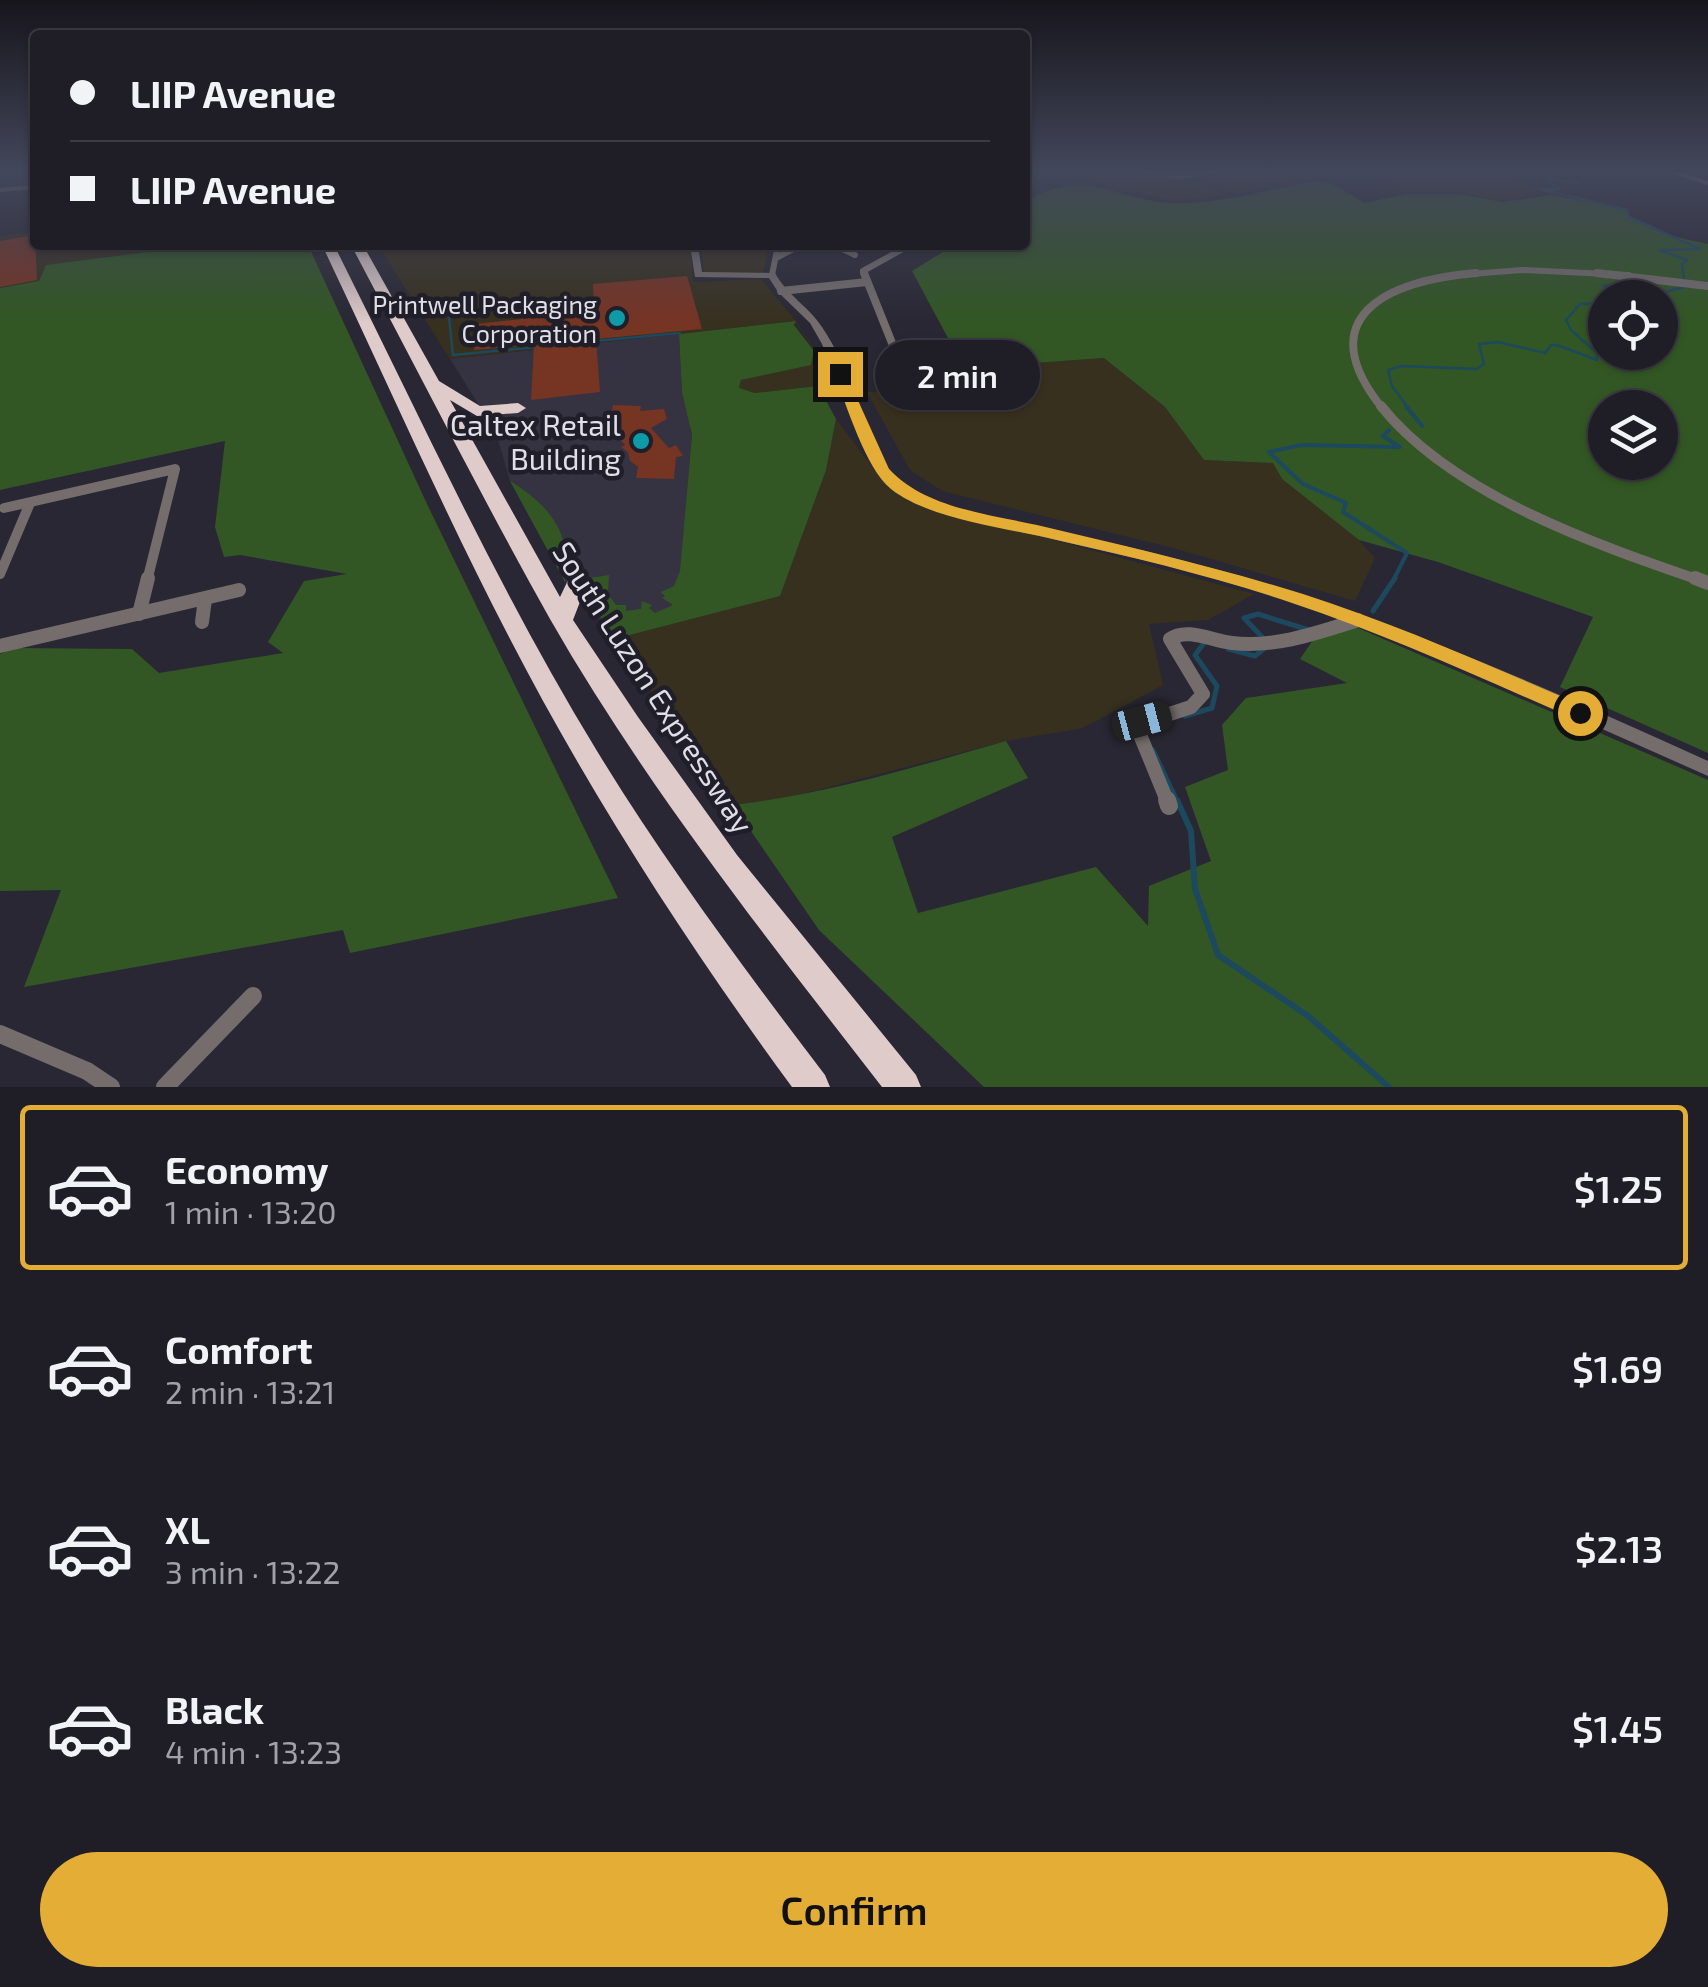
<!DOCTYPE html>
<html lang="en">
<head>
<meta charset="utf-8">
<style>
	body { margin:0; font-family:"Exo 2",sans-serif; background:#2c2a32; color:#f1f3f6; height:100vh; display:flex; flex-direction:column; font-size:38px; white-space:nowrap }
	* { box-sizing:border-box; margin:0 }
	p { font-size:32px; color:#a1a2a7 }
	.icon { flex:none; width:55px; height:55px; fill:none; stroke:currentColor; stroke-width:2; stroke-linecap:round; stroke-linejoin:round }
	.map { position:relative; height:1087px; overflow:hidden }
	.drawer { display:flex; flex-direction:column; background:#1f1d26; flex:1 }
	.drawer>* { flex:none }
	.top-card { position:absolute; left:30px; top:30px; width:1000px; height:220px; border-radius:10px; box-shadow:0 2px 8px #0004,0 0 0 2px #3c3b43; display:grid; align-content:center; height:220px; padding:0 40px; background:#1f1d26 }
	.tools { position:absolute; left:1588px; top:280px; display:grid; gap:20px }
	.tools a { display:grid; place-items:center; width:90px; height:90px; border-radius:50%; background:#1f1d26; box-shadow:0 2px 8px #0004,0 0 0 2px #3c3b43; font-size:50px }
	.end { position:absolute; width:45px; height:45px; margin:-22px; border:12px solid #e4ad35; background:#111; box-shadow:0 0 0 5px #111 }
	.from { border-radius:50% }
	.bubble { position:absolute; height:70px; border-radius:35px; background:#1f1d26; box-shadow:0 2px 8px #0004,0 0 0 2px #3c3b43; font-size:32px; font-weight:600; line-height:70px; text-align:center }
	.car { position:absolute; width:30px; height:60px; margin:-30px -15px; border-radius:12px; box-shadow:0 0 8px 2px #0007; background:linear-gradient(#222 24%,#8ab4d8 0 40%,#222 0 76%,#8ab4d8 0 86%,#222 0) }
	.top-card b { display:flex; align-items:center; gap:35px; height:95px; font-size:38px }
	.top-card b+b { border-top:2px solid #3c3b43 }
	.top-card i { width:25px; height:25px; background:#f1f3f6 }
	ul { padding:18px 0 0; list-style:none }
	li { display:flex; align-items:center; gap:30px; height:165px; margin:0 20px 15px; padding:0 20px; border:5px solid transparent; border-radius:10px }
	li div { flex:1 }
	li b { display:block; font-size:38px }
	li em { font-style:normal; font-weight:600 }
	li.active { border-color:#e4ad35 }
	li>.icon { width:90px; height:90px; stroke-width:1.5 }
	.primary-button { display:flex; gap:20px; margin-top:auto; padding:20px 40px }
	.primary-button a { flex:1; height:115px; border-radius:60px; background:#e4ad35; color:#111; font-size:40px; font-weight:600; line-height:115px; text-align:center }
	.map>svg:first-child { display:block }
	.commercial { fill:#353241 }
	.industrial { fill:#37301f }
	.green { fill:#325724; fill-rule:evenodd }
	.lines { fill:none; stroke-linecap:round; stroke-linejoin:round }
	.stream-far3 { stroke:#1c495d; stroke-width:2.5 }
	.stream-far2 { stroke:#1c495d; stroke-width:4 }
	.stream-far1 { stroke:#1c495d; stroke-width:5 }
	.stream { stroke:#1c495d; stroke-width:6 }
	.building { fill:#763423 }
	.minor-far4 { stroke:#746d6c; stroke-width:6 }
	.minor-far3 { stroke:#746d6c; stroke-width:8 }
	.minor-far2 { stroke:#746d6c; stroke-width:10 }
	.minor-far1 { stroke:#746d6c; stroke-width:14 }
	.minor { stroke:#746d6c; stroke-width:18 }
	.tertiary { fill:#746d6c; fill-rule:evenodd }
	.secondary { fill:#9f9392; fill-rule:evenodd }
	.motorway { fill:#decbca; fill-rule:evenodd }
	.route { fill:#e4ad35 }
	.culture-dot { fill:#0f9aa8; stroke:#1f1e29; stroke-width:4 }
	.labels { text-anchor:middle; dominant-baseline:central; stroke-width:9; stroke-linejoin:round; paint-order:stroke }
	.far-poi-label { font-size:25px; fill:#e0dfe7; stroke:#1f1e29; text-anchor:end }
	.poi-label { font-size:30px; fill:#e0dfe7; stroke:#1f1e29; text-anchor:end }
	.street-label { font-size:30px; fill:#e0dfe7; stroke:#1f1e29 }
</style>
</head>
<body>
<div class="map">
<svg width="1708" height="1087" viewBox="0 0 1708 1087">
	<rect width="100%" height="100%" fill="#292733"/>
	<path class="commercial" d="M679,334l3,59 10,42 -15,175 -68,19 -44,-47 -55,-101 -14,-48 -11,-7v-11l-35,-56z"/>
	<g class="industrial">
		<path d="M1116,171l72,8 40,15 -50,7 -103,-20z"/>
		<path d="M1239,171h67l8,8 -80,14 -38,-15z"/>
		<path d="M1372,171h136l30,23 -38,6 -41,-8 -62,-1z"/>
		<path d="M35,232v13h167l-156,20 -7,16 -39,7v-52z"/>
		<path d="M378,245h312l3,37 68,-3 35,42 32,49 -10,16 -63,7 -16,-4 2,-9 70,-16 3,-13 -19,-30 -345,38z"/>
		<path d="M701,245h94l-5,4 -22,1 -5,22 -59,2z"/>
		<path d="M1104,358l61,49 39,53 69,3 9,16 77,61 16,18 -20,43 -178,-52 -235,-58 -32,-21 -43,-78 52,-2 -3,-19z"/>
		<path d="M836,419l47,62 30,21 341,92 -46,26 -59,4 14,61 -80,43 -77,13 -223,58 -50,6 -119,-166 166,-43 46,-126z"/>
	</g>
	<g class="green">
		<path d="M1315,181l22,5 27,17 44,-9h52l42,8 50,-7 75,15 2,7 42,19 37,8v509l-148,-66 33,-70 -155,-55 -79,-22 -77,-61 -9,-16 -69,-3 -39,-53 -61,-49 -140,10 -52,-97 42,-26h71v-43c64,-39 96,4 158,1 44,-1 89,-14 132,-22zM1605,298h55v54h-55zM1605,408h55v54h-55z"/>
		<path d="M202,245h106l119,259 191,394 -268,55 -7,-23 -319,57 37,-97 -61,1v-237l14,-6 118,1 27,24 124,-20 -15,-11 36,-61 43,-7 -107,-19 -16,2 -9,-30 10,-86 -225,49v-202l39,-7 7,-16z"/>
		<path d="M796,321l-2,4 20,26 -3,14 -70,15 -2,8 16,5 63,-7 18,33 -10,51 -46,126 -166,43 -24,-39v-22l19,-3 -1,19 8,11h10v6l15,-2 1,-8 10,4 -3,3 6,5 18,-8 -11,-7 3,-2 -4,-4 13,-6 6,-15 12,-136 -10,-42 -3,-59z"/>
		<path d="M510,481c39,24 63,52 55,101z"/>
		<path d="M1349,624l359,156v307h-724l-165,-157 -86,-125c93,-11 183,-38 273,-64l22,37 -136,59 26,76 178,-46 52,59 1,-40 62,-25 -26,-74 43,-17 -6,-45 24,-27 101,-15 -47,-24 13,-19z"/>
	</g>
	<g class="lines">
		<g class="stream-far3">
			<path d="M1564,171l14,12 -33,-4 14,10h-19l87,21 2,7 71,32 -40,1 27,10 -5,4 2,15"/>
			<path d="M1631,298l-28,-12 18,-3 36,11 32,-8"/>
			<path d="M429,310l19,-2 5,47 83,-8"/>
			<path d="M595,341l85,-8"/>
			<path d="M1409,409l-17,-23 -4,-16 14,-4 75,3 7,-5 -5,-20 19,-2 47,11 6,-8h6l40,15v-7l-26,-23 -5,-10 14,-16 25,-1"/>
		</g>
		<g class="stream-far2">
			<path d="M1406,406l16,20"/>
			<path d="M1389,430l-6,6 17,11 -98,-2 -33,7 34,32 43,19 -3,9 64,41 -14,28"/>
		</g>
		<g class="stream-far1">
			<path d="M1373,611l22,-33"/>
			<path d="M1263,638l-19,-20 14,-4 51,16"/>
			<path d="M1228,649l27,7 10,-8"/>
			<path d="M1185,716l27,-8 5,-22 -22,-31 9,-12"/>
			<path d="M1153,750l25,53"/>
		</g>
		<path class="stream" d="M1177,800l14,31 4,58 23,66 90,61 81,71"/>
	</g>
	<g class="building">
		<path d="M35,235l2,45 -37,7v-46z"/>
		<path d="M687,276l15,53 -106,10 4,53 -69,8 3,-55 -60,5 2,-26 118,-13 -1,-27z"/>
		<path d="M613,405l28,1 -1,5 24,-2 3,10 -16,9 18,20 7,-3 7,11 -7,1 -2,22 -38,-1 2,-11 -8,-6 -2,-9 -7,-5 4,-2 -16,-19z"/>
	</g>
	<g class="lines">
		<g class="minor-far4">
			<path d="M1143,171l37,5 33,-5"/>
			<path d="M1025,183l5,-2"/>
			<path d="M812,245h22"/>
			<path d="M834,245l21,10"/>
			<path d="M776,258l25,-13"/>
			<path d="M772,275l6,-30"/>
			<path d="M865,275l-2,-4 47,-26"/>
			<path d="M1458,275l64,-5 107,5"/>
		</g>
		<g class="minor-far3">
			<path d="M864,273l40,100"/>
			<path d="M1597,273l111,13"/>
			<path d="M781,291l86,-9"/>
			<path d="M1383,409c-75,-92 5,-129 93,-136"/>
		</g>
		<g class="minor-far2">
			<path d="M1381,406c71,89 216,139 321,175"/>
			<path d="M4,508l171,-39 -28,112"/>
			<path d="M0,574l30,-71"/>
		</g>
		<g class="minor-far1">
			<path d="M1695,578l13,5"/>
			<path d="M139,614l9,-36"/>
			<path d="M202,622l3,-23"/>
			<path d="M0,646l239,-56"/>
			<path d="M1168,803l-32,-78 55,-18 12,-13 -33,-55c17,-12 42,2 62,4 43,5 85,-10 126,-23"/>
		</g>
		<g class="minor">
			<path d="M1167,800l2,6"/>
			<path d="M0,1034l87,37 24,16"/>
			<path d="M165,1087l88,-91"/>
		</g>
		<g class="tertiary">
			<path d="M35,185v4l-35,3v-4z"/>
			<path d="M690,245h8l4,27 73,1c12,22 33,33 47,54 28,42 41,92 63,138 45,50 118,54 181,68 93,20 187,44 278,76 124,44 244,98 364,152v15l-236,-105 -140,-56 -67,-22 -100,-28 -205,-47 -51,-20 -20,-13 -16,-19 -51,-122 -12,-21 -32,-31 -9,-14 -74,-1z"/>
		</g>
		<path class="secondary" d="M1665,171h11l32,10v4z"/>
		<g class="motorway">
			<path d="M322,245h12c85,169 164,344 263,506 69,113 148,219 228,324l5,12h-38c-105,-143 -202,-293 -283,-450 -67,-129 -125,-262 -187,-392z"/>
			<path d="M351,245h12l76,136 41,25 38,-3 8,5 -8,5 -41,3 -27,-16 110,197 10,-21h14l4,5 -15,39 65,97 99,138 179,220 5,12h-39c-117,-151 -237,-302 -332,-468 -69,-123 -133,-250 -199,-374z"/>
		</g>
	</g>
	<linearGradient id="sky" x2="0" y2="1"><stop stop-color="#17151c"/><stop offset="0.53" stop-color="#43475b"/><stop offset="1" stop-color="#43475b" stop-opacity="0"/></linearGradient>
	<rect width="1708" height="323" fill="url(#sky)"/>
	<path class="route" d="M840,371l6,3 43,95c36,39 99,45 148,56 89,21 179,42 266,69 97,31 191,74 285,114l3,5 -11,7 -7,-2c-92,-40 -185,-83 -281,-115 -76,-26 -156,-45 -235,-63 -48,-12 -127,-20 -166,-51 -26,-21 -44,-84 -57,-115z"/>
	<g class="culture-dot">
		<circle cx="617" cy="318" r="10"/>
		<circle cx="641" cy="441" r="10"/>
	</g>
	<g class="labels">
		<g class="far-poi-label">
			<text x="597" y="304">Printwell Packaging<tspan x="597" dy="29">Corporation</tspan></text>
		</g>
		<g class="poi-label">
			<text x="621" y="424">Caltex Retail<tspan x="621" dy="34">Building</tspan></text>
		</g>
		<g class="street-label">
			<text transform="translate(654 687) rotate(57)">South Luzon Expressway</text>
		</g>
	</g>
</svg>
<div class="tools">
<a><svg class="icon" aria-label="locate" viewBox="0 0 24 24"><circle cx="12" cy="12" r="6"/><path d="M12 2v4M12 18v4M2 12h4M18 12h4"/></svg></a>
<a><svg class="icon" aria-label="layers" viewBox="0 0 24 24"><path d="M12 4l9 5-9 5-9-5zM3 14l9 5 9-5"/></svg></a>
</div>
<i class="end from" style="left:1580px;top:713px"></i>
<i class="end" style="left:840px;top:374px"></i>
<div class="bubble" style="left:875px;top:340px;width:165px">2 min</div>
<i class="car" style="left:1142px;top:721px;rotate:75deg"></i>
<div class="top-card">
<b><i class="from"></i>LIIP Avenue</b>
<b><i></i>LIIP Avenue</b>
</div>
</div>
<section class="drawer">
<ul>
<li class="active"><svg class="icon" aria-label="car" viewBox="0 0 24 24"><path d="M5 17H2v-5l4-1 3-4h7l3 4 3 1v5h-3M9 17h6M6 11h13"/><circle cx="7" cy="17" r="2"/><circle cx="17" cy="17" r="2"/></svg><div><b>Economy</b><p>1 min · 13:20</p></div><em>$1.25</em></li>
<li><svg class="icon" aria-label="car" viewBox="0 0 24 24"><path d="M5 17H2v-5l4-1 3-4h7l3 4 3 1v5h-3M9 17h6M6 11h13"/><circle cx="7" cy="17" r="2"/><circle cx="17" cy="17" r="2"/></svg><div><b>Comfort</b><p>2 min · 13:21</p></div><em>$1.69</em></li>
<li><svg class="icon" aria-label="car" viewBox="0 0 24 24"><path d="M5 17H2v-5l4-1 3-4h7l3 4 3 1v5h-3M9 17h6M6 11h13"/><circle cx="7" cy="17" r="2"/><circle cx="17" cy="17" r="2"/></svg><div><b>XL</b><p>3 min · 13:22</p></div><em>$2.13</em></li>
<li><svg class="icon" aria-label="car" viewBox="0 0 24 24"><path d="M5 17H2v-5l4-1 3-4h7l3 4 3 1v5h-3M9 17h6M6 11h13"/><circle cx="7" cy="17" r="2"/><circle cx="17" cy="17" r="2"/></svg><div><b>Black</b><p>4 min · 13:23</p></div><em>$1.45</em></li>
</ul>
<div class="primary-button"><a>Confirm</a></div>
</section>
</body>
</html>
